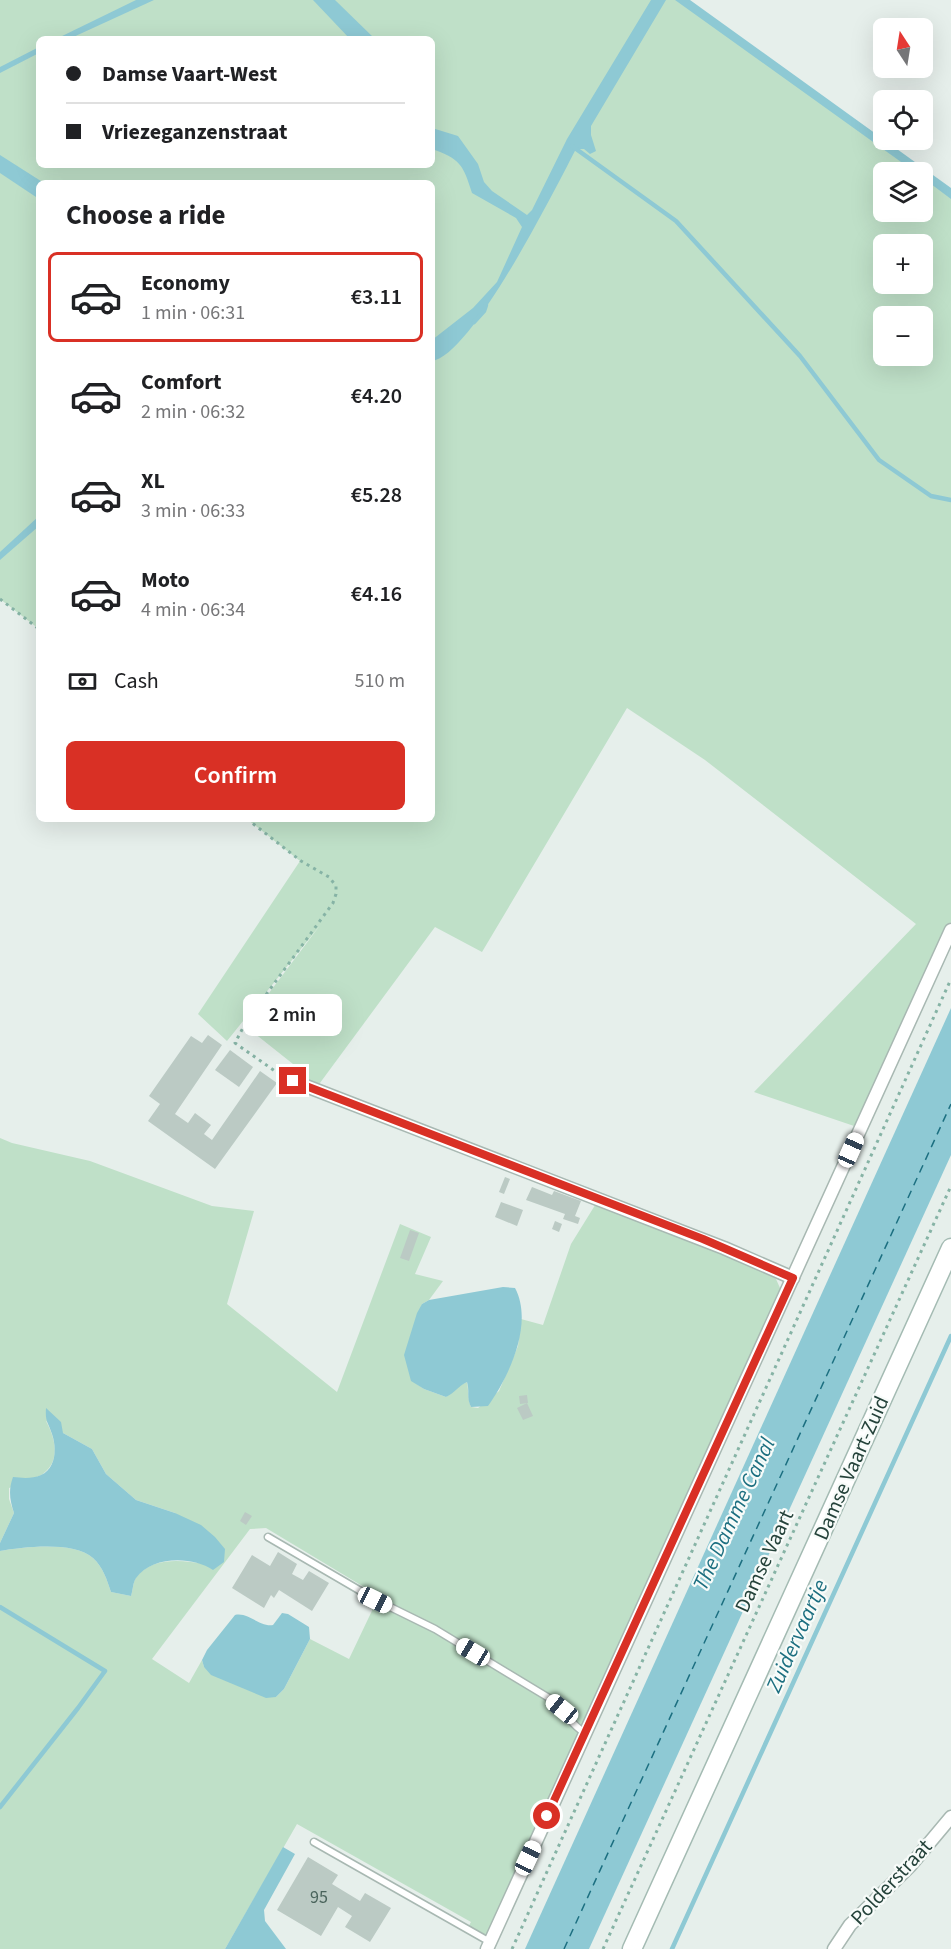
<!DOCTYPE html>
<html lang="en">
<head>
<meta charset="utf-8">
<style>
	body { margin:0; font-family:"Source Sans 3",sans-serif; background:#f6f6f6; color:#202124; height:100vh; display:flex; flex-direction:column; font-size:22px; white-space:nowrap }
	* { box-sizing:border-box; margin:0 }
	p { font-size:20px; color:#757577 }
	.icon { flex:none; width:33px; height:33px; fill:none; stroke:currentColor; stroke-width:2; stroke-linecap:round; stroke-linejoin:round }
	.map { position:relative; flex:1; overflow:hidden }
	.panel { position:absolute; left:36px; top:180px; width:399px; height:642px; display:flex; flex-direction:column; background:#fff; border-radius:9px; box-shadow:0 6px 24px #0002 }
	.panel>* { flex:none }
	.banner { position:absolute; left:36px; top:36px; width:399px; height:132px; border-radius:9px; box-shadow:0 6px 24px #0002; display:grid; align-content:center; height:132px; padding:0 30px; background:#fff }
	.needle { width:39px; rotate:348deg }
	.tools { position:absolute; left:873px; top:18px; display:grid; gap:12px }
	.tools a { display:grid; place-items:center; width:60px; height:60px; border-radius:9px; background:#fff; box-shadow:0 6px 24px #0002; font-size:30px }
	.end { position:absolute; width:27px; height:27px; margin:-14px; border:8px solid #d93025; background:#fff; box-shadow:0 0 0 3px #fff }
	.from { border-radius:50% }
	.bubble { position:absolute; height:42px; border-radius:9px; background:#fff; box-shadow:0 6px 24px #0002; font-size:20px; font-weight:600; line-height:42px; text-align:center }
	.car { position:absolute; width:18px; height:36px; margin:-18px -9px; border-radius:8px; box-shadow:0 0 4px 2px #0007; background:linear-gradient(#fff 24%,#345 0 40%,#fff 0 76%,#345 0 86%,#fff 0) }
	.banner b { display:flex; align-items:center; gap:21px; height:57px; font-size:22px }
	.banner b+b { border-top:2px solid #e0e0e0 }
	.banner i { width:15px; height:15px; background:#202124 }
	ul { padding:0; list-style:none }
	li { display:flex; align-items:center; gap:18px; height:90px; margin:0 12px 9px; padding:0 18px; border:3px solid transparent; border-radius:9px }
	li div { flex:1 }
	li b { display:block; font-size:22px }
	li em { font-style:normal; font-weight:600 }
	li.selected { border-color:#d93025 }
	li>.icon { width:54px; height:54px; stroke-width:1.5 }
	h2 { padding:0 30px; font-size:27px; line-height:72px }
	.pay { display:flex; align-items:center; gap:15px; height:66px; padding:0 30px; font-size:22px }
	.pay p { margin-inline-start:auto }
	.primary-button { display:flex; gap:12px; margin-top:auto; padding:12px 30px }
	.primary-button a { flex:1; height:69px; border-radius:9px; background:#d93025; color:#fff; font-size:24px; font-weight:600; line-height:69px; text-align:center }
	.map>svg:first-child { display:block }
	.green { fill:#bfe0c8; fill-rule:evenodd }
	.water { fill:#8ec9d4 }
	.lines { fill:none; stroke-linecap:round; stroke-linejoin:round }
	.stream { stroke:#8ec9d4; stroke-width:4.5 }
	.ferry { stroke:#1c6f80; stroke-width:1.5; stroke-dasharray:8 6; stroke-linecap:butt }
	.building { fill:#bbcac4 }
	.lane-casing { stroke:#a8b8b2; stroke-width:9 }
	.street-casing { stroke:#a8b8b2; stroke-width:15 }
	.secondary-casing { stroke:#a4bbb3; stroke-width:21 }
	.path { stroke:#86b3a5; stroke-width:3; stroke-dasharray:3 4.5; stroke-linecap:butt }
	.lane { stroke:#fff; stroke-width:6 }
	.street { stroke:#fff; stroke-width:12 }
	.secondary { stroke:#fff; stroke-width:18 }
	.route { stroke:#d93025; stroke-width:8 }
	.labels { text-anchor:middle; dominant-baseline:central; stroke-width:4.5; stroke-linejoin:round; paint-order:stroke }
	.number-label { font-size:18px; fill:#4a645c }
	.street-label { font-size:21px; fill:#24423a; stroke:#f7fbf9 }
	.water-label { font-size:22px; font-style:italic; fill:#1c6f80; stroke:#f7fbf9 }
</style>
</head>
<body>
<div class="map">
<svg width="951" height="1949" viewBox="0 0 951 1949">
	<rect width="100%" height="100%" fill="#e6efeb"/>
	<g class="green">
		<path d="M0,0h682l269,190v732l-94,205 -103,-35 162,-168 -211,-164 -78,-52 -145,244 -47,-25 -118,160 -27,-13 -1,-4 4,-6 -44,-35 14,-28 58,-77 -94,117 -29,-27 102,-153 -53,-42h185v-636h-393v446l-39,-30zM39,39h393v126h-393zM884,172h38v40h-38zM884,244h38v40h-38zM884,316h38v40h-38z"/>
		<path d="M0,1138l12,5 78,18 122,45 42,5 -27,93 110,88 63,-168 31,13 -16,37 28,7 -14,19 -7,4 -11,76 13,9 22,8 13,-11 8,-4c2,10 0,15 4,25l7,1 21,-17 19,-45 3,-27 22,6 28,-81 26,-42 155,62 24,15 4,9v9l-293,642 -20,-10 4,-7 -174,-98 -72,125h-225v-398c24,-4 74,-10 93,7 10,9 14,22 18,34l20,4c2,-6 2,-14 5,-19 17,-20 45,-17 68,-13l-29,-51 -39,-13 -30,-26 -14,-25 -29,-16 -17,-12c9,17 15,38 -2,52 -4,4 -27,12 -35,15v11l5,14 -14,30zM266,1528l113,68 -30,63 -39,-20 -26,50 -8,8 -72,-30 -2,-7 -13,23 -37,-24 98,-130z"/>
	</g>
	<g class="water">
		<path d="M136,0h18l-85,39h-13z"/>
		<path d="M313,0h22l40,39h-25z"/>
		<path d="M651,0h15l-75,126v9l5,16 -6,3 -6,-5h-8c-20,38 -104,207 -144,212v-21l41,-32 24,-26 25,-55 -6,-9 -44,-25c-9,-29 -12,-34 -40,-44v-21l26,8 20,28 6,18 8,9 35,24 5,-5 35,-71z"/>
		<path d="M675,0h15l261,188v11l-28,-21 -1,-6h-7z"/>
		<path d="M39,47v6l-39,20v-6z"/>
		<path d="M0,155l44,28h-5v16l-39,-26z"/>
		<path d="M39,516v10l-39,34v-8z"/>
		<path d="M951,1008v147l-362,794h-64z"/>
		<path d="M503,1287l12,1c19,35 -6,89 -27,118l-17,1c-5,-10 -1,-15 -4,-25 -9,4 -12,11 -21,15l-22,-8 -13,-8 -7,-26 13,-42 5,-9 7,-4z"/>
		<path d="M46,1408l15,14 2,11 29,16 14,25 30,26 39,13 26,12 14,12 10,12 -1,13 -11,8c-21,-14 -61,-14 -77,8 -3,4 -3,12 -5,18l-20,-4c-4,-12 -8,-25 -18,-34 -19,-17 -69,-11 -93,-7v-8l14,-30c-4,-13 -6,-22 -1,-36 9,1 19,2 28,-2 15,-6 16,-27 11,-41 -4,-12 -7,-12 -6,-26z"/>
		<path d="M282,1613l6,1 21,13 1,12 -26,50 -8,8 -10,1 -55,-23 -7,-8 -2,-7 5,-10 28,-35c14,-3 24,12 38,10z"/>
		<path d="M283,1847l12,7 -31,56 1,11 21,28h-61z"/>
	</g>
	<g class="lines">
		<g class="stream">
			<path d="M572,146l104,75 124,135 79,104 52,36 20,4"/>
			<path d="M474,322l10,-11 2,-6"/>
			<path d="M0,1607l105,64 -27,37 -78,99"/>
			<path d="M672,1949l279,-613"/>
		</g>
		<path class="ferry" d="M564,1949l387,-845"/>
	</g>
	<g class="building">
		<path d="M208,1035l14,10 -47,69 13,9 7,-10 16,12 -7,9 8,6 48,-69 17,12 -62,86 -67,-48 12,-17 -11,-8 42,-60 11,7z"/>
		<path d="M230,1050l23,17 -14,20 -24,-17z"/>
		<path d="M505,1177l5,2 -6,15 -5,-2z"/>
		<path d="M532,1187l20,8 2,-4 27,10 -6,15 5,2 -2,6 -15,-5 2,-5 -39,-14z"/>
		<path d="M501,1202l22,8 -6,16 -22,-9z"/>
		<path d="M555,1221l7,3 -3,8 -7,-3z"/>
		<path d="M410,1230l9,3 -10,28 -9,-3z"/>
		<path d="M527,1395l1,8 -8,1 -1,-8z"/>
		<path d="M527,1403l6,13 -10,4 -6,-12z"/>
		<path d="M245,1512l7,4 -6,9 -6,-4z"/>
		<path d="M278,1552l19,12 -5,10 11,6 6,-9 20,12 -17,28 -33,-21 -5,8 -3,-3 -7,13 -32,-20 20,-33 18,11z"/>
		<path d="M308,1857l30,18 -6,9 28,17 5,-8 26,15 -21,34 -25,-15 7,-11 -14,-9 -17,29 -44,-26z"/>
	</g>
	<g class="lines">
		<g class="lane-casing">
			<g id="lane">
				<path d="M268,1537l108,63 59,29 114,69c13,10 23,28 36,35"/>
				<path d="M314,1842l176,100"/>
			</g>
		</g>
		<g class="street-casing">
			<g id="street">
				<path d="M293,1081l431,167 69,30"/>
				<path d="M487,1949l464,-1019"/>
				<path d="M834,1949l16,-24 60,-59 41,-49"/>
			</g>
		</g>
		<g class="secondary-casing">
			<path id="secondary" d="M632,1949l319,-701"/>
		</g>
		<g class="path">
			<path d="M0,599l39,30"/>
			<path d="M247,819l54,42 28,16 7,9v8l-3,9 -87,119 -11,21 47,33"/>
			<path d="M512,1949l439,-970"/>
			<path d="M603,1949l348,-763"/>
		</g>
		<use href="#lane" class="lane"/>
		<use href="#street" class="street"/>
		<use href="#secondary" class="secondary"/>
	</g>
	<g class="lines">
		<path class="route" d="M293,1081l410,158 90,39 -246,538"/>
	</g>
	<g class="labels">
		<g class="number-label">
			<text x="319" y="1897">95</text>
		</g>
		<g class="street-label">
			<text transform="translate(851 1468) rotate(-66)">Damse Vaart-Zuid</text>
			<text transform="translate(764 1561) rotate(-65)">Damse Vaart</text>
			<text transform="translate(891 1882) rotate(-47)">Polderstraat</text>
		</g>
		<g class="water-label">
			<text transform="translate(734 1514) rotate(-65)">The Damme Canal</text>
			<text transform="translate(797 1636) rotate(-66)">Zuidervaartje</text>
		</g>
	</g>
</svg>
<div class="tools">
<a><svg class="needle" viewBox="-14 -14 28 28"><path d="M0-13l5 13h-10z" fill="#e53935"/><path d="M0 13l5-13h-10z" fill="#757577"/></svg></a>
<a><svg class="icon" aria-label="locate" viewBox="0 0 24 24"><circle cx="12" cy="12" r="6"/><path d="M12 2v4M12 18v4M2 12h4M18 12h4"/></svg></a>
<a><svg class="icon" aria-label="layers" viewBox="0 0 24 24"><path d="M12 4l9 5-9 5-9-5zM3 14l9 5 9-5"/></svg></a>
<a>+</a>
<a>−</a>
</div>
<i class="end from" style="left:547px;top:1816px"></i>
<i class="end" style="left:293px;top:1081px"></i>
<div class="bubble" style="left:243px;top:994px;width:99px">2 min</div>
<i class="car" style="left:851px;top:1150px;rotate:24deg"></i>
<i class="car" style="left:375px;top:1600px;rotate:116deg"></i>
<i class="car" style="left:473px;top:1652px;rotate:301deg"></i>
<i class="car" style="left:562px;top:1709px;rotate:309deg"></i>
<i class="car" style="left:528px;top:1858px;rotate:25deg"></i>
<div class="banner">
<b><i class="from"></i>Damse Vaart-West</b>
<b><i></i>Vriezeganzenstraat</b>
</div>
<section class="panel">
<h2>Choose a ride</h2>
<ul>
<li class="selected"><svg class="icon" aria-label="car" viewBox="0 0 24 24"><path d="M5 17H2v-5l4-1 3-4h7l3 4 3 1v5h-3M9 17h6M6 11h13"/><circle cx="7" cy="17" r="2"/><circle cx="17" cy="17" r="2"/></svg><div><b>Economy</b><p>1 min · 06:31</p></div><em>€3.11</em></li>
<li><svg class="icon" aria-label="car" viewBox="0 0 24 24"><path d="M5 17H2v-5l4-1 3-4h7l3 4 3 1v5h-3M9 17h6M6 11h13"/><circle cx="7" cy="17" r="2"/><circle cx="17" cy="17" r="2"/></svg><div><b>Comfort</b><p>2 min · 06:32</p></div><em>€4.20</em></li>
<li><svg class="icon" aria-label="car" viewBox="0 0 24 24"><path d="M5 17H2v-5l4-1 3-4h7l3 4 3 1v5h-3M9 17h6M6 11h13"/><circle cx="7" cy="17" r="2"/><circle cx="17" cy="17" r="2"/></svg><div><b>XL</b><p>3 min · 06:33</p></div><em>€5.28</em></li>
<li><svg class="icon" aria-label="car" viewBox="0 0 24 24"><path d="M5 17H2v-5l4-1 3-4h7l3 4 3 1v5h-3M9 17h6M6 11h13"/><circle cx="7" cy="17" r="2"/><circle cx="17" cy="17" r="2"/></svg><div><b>Moto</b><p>4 min · 06:34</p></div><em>€4.16</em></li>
</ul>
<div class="pay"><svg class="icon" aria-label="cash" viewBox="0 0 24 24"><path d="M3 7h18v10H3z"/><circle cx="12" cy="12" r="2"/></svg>Cash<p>510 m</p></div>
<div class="primary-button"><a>Confirm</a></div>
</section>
</div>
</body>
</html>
